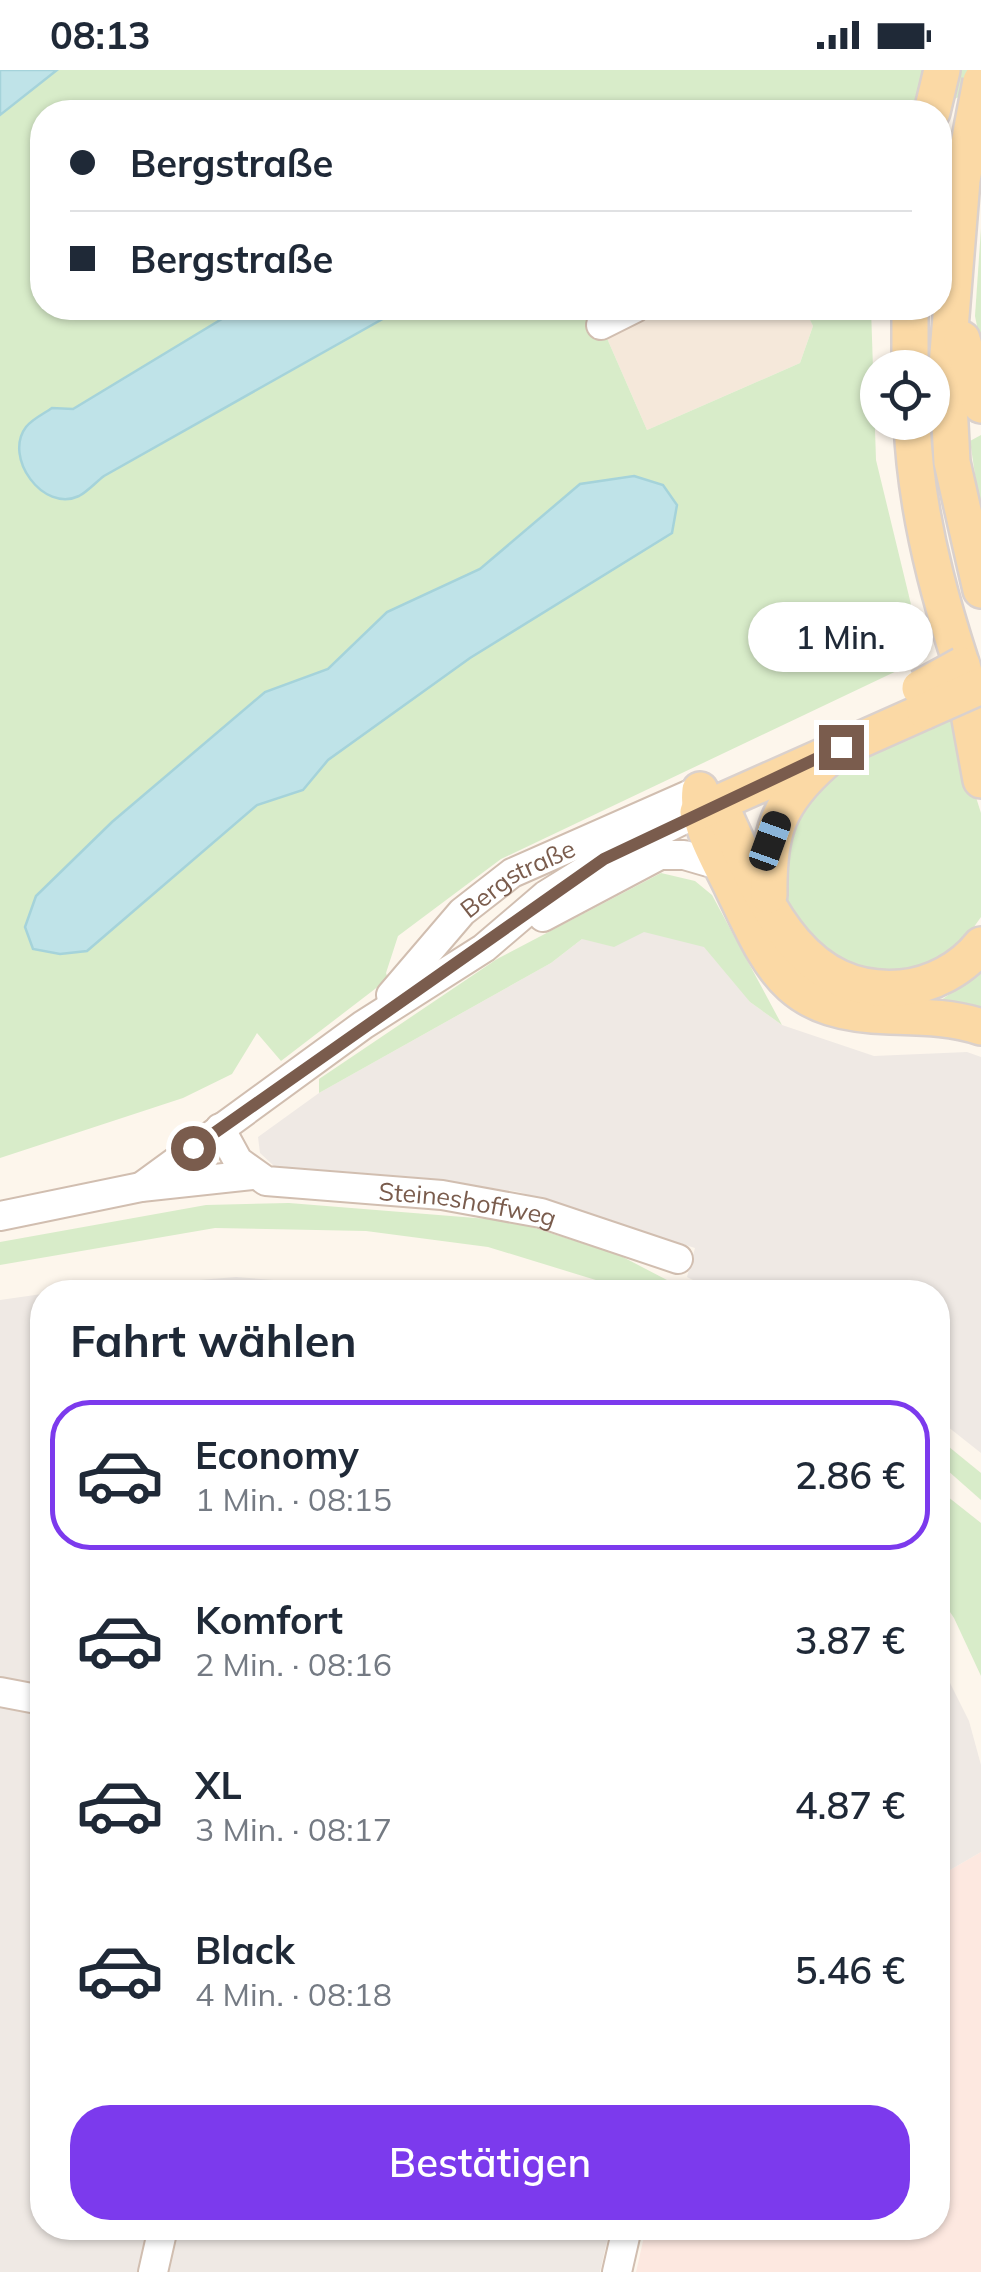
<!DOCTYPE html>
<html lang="de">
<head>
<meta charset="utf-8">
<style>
	body { margin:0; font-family:Mulish,sans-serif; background:#f2f2f3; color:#1f2937; height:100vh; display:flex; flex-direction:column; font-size:38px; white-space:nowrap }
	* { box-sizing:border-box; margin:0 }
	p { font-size:32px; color:#747a83 }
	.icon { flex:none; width:55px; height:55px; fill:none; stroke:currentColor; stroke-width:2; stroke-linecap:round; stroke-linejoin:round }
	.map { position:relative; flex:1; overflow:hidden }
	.drawer { position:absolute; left:30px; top:1210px; width:920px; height:960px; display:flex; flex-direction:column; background:#fff; border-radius:40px; box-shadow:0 2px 8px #0004 }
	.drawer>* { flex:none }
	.hud { position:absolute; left:30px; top:30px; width:922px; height:220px; border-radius:40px; box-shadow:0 2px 8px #0004; display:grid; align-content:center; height:220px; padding:0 40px; background:#fff }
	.tools { position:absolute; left:860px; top:280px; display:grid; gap:20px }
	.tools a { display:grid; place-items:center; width:90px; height:90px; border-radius:50%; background:#fff; box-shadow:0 2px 8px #0004; font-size:50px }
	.end { position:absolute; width:45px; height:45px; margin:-22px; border:12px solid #7a5c4d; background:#fff; box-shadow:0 0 0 5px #fff }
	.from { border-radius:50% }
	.bubble { position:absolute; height:70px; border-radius:35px; background:#fff; box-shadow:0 2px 8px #0004; font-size:32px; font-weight:600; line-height:70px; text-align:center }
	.car { position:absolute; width:30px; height:60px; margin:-30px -15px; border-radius:12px; box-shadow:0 0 8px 2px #0007; background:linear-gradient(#222 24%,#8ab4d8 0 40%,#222 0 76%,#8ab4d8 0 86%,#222 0) }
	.hud b { display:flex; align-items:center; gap:35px; height:95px; font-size:38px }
	.hud b+b { border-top:2px solid #e0e1e3 }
	.hud i { width:25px; height:25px; background:#1f2937 }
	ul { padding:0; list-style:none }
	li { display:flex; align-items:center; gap:30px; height:150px; margin:0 20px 15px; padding:0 20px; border:5px solid transparent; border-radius:40px }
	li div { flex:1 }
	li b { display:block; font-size:38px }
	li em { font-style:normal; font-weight:600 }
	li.selected { border-color:#7c3aed }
	li>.icon { width:90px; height:90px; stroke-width:1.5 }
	h2 { padding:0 40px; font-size:45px; line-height:120px }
	.button { display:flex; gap:20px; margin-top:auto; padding:20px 40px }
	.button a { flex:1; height:115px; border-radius:40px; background:#7c3aed; color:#fff; font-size:40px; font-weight:600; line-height:115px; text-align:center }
	.status { display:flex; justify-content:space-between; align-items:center; height:70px; padding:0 50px; background:#fff; direction:ltr }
	.status svg { height:28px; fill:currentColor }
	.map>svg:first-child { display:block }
	.residential { fill:#f5e8da }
	.commercial { fill:#fde8e0 }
	.industrial { fill:#efe9e4 }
	.green { fill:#d8ecc9; fill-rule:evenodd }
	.water { fill:#bfe3e8; stroke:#a5d3da; stroke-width:2.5 }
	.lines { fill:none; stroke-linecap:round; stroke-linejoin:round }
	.minor-casing { stroke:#d1beb0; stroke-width:32 }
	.major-casing { stroke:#dad1cd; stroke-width:40 }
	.minor { stroke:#fff; stroke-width:28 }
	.major { stroke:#fbd9a5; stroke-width:35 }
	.major-bridge-casing { stroke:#dad1cd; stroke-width:40; stroke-linecap:butt }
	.major-bridge { stroke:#fbd9a5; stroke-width:35 }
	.route { stroke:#7a5c4d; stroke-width:12 }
	.labels { text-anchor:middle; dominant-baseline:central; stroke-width:9; stroke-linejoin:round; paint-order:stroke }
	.street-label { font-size:25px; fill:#7a5c4d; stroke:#fffaf3 }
</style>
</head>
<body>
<div class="status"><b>08:13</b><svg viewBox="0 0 49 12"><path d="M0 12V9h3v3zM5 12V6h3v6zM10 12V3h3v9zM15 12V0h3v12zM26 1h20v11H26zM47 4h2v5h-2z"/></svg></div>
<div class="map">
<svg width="981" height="2202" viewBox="0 0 981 2202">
	<rect width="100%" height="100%" fill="#fdf6ec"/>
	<path class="residential" d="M663,238h141l9,18 -13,37 -153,67 -41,-94z"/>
	<path class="commercial" d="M981,1782v420h-345l10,-44h292v-351z"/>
	<g class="industrial">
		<path d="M686,836l64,96 32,23 92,31 93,-4 14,5v396l-43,-34v-127h-221l-30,-15 8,-29 -135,-43 -41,-13 -93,-14 -152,-12 -14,-13 -2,-16 61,-44 232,-130 31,-24z"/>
		<path d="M236,1207l116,9 33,6h-334z"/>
		<path d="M42,1224v934h568l-10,44h-600v-972z"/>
		<path d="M938,1589l31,62 12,44v87l-43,25z"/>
	</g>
	<g class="green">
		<path d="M0,0h981v16l-53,26h-286l-11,-9 -35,9h-554v196h198l-167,101 -21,-1 -32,40 4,22 12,17 41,10 27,-21 298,-168h210l-6,28 41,94 153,-67 13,-37 -9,-18h67l5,152 48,198 -423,201 -103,77 -12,37 2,6 -107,82 -24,-28 -25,41 -49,24 -183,60zM580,414l92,49 -202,125 -142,102 -25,30 -46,15 8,-113 63,-23 59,-57 93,-43z"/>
		<path d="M981,158v119l-6,-31z"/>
		<path d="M981,365v80l-11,-74z"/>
		<path d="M950,646l31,97v104l-27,38 -49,17 -37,1 -31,-12 -35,-24 -21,-33 5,-80 28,-43z"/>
		<path d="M661,803l34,8 17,14 70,130 -32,-23 -46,-55 -60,-15 -30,15 -32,-8 -31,24 -232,130v-14l178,-120z"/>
		<path d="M981,902v38l-44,-7z"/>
		<path d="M289,1133l224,18 106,34 71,37h-55l-147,-45 -122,-16 -151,-3 -215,37v-23l206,-37z"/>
		<path d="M938,1368l43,35v27l-43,-38z"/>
		<path d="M938,1419l43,34v153l-27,-58 -16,-24z"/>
	</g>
	<g class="water">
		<path d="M0,0h57l-57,45z"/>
		<path d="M240,238h162l-298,168c-8,6 -17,16 -25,20 -36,17 -76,-39 -53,-69 6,-8 19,-14 26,-19l21,1z"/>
		<path d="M634,406l29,9 14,20 -5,28 -202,125 -142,102 -25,30 -46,15 -170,146 -27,3 -27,-5 -8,-22 11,-31 76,-74 153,-130 63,-23 59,-57 93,-43 100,-85z"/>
	</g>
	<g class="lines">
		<g class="minor-casing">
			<g id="minor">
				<path d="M940,92l41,-11"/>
				<path d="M601,255l34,-17"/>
				<path d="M543,847l117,-62h24l38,11"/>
				<path id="s1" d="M391,925l71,-83 50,-39 188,-83"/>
				<path id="s2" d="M220,1058l18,33 28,20 176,14 99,18 137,46"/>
				<path d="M141,1117l222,-162 121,-77 62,-53 58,-36 93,-46"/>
				<path d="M0,1146l141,-29 111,-12"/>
				<path d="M0,1622l42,8"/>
				<path d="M153,2202l10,-44"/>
				<path d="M617,2202l10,-44"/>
			</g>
		</g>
		<g class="major-casing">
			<g id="major">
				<path d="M932,42l10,-42"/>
				<path d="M962,110l-15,186 5,96 29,128"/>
				<path d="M962,269l19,66"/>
				<path d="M910,298v-60"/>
				<path d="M912,352c4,103 35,204 69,300"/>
				<path d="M966,627l15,83"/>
				<path d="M700,720c-4,34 18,67 33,99 40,83 55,124 157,127 31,1 62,1 91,11"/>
				<path d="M720,735c38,80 73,192 181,183 31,-3 61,-19 80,-43"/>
				<path d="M698,742l227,-101"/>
				<path d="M769,825c-1,-62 8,-92 56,-134"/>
			</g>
		</g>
		<use href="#minor" class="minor"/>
		<use href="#major" class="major"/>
		<g class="major-bridge-casing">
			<g id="major-bridge">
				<path d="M962,110l19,-99"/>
				<path d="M920,618l42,-23"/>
				<path d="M925,641l56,-25"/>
			</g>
		</g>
		<use href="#major-bridge" class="major-bridge"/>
	</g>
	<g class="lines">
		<path class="route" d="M193,1078l411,-289 237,-112"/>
	</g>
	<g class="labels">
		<g class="street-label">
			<text stroke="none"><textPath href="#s1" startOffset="175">Bergstraße</textPath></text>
			<text stroke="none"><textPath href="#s2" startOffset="275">Steineshoffweg</textPath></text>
		</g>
	</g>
</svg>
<div class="tools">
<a><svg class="icon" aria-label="locate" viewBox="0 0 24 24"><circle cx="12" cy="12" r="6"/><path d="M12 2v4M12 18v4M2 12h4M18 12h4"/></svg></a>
</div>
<i class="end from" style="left:193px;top:1078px"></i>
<i class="end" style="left:841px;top:677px"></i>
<div class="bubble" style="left:748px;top:532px;width:185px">1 Min.</div>
<i class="car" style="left:770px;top:771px;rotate:20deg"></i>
<div class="hud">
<b><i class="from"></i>Bergstraße</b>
<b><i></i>Bergstraße</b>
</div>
<section class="drawer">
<h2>Fahrt wählen</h2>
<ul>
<li class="selected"><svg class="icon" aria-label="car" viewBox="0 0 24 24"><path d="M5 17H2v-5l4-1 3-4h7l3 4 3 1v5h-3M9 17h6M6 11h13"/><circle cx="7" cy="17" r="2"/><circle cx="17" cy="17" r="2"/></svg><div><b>Economy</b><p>1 Min. · 08:15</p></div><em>2.86 €</em></li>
<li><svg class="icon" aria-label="car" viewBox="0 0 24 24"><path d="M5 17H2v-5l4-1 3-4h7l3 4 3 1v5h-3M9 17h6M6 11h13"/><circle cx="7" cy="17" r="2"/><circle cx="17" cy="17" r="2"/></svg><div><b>Komfort</b><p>2 Min. · 08:16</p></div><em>3.87 €</em></li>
<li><svg class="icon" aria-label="car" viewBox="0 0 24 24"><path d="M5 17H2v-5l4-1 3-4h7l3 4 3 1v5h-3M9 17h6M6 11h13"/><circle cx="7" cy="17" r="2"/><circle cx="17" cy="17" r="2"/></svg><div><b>XL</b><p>3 Min. · 08:17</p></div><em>4.87 €</em></li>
<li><svg class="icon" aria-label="car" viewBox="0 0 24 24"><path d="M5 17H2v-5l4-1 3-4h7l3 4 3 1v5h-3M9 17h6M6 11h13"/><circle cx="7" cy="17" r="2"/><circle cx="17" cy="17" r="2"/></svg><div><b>Black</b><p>4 Min. · 08:18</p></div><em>5.46 €</em></li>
</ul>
<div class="button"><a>Bestätigen</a></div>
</section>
</div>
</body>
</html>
